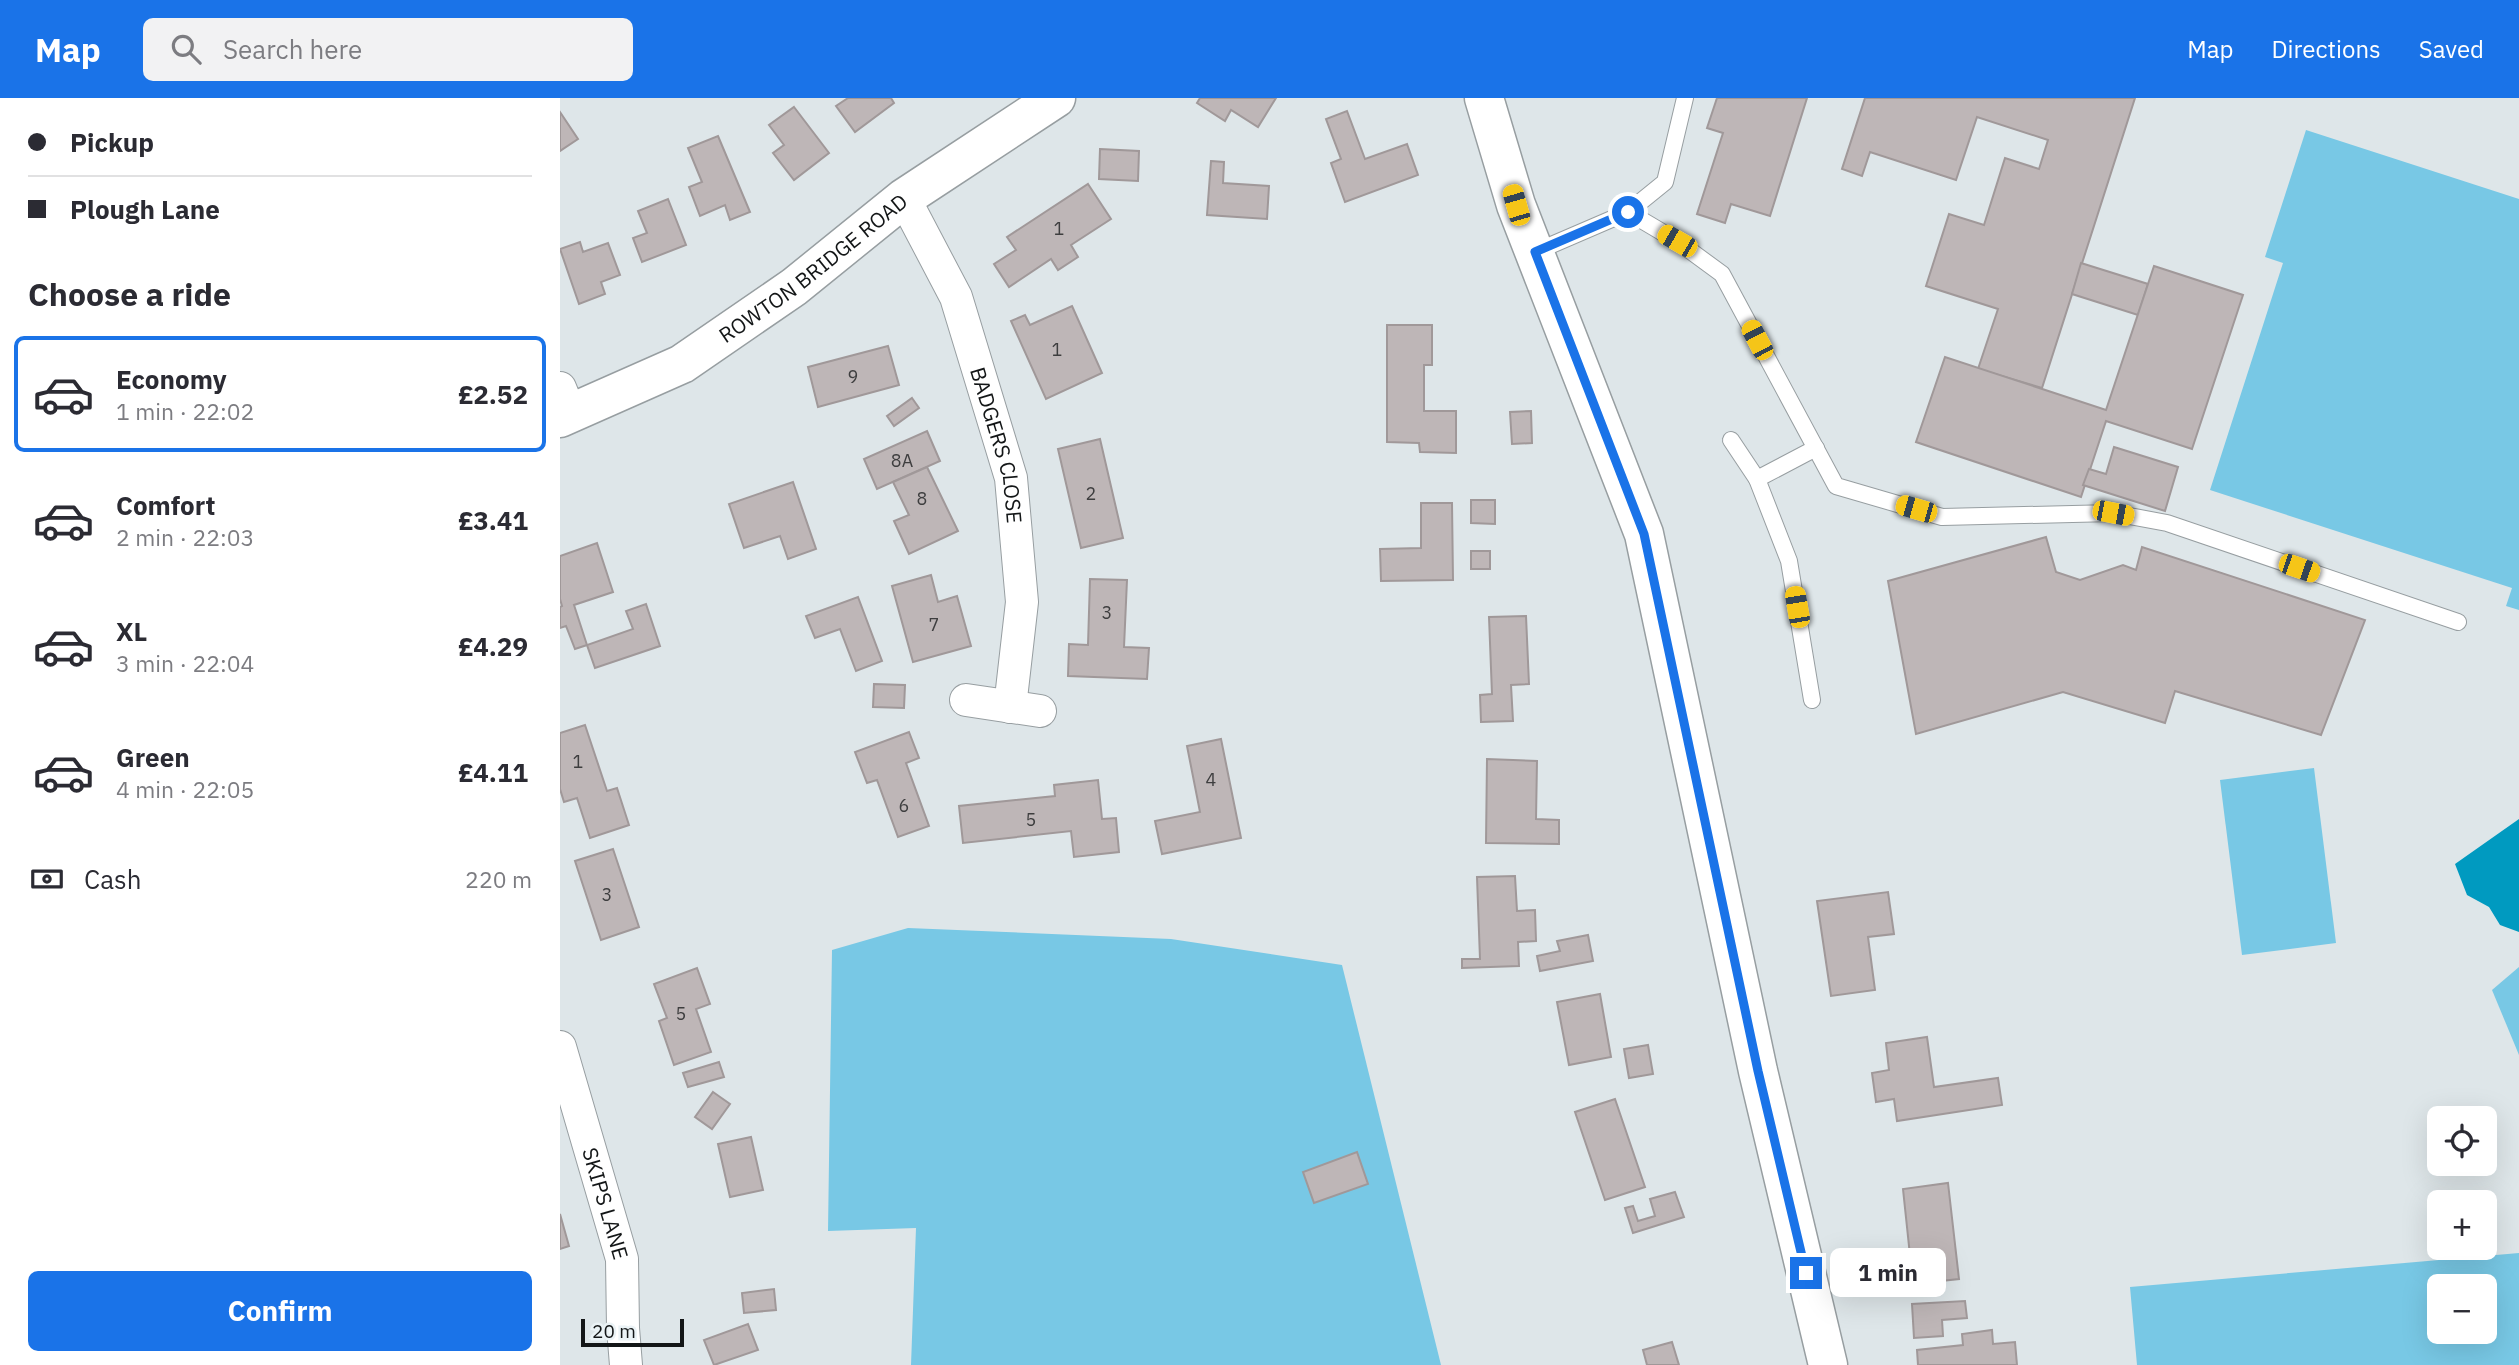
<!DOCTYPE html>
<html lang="en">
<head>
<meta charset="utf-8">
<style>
	body { margin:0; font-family:"IBM Plex Sans",sans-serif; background:#f2f2f3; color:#2b2b33; height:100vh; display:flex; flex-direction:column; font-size:26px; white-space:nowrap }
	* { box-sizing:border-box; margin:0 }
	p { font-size:23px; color:#7c7c81 }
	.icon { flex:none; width:38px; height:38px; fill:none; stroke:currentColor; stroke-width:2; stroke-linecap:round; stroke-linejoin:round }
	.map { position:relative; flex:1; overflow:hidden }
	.side { display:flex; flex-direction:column; background:#fff; width:560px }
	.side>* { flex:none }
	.guide { display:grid; align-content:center; height:154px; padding:0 28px; background:#fff }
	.tools { position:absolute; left:1867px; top:1008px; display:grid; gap:14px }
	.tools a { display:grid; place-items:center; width:70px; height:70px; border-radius:10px; background:#fff; box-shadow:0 7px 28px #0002; font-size:35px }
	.scale { position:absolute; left:21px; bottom:18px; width:103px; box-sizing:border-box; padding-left:7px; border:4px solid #131617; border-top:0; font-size:19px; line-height:24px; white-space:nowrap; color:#131617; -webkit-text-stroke:5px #ebf3f6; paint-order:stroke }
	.end { position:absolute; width:32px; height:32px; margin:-16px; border:9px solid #1a73e8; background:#fff; box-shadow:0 0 0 4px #fff }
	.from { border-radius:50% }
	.bubble { position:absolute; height:49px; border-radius:10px; background:#fff; box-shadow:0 7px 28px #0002; font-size:23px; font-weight:700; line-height:49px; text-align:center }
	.car { position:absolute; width:21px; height:42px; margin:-21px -10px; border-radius:9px; box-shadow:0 0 5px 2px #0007; background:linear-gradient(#f5c518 24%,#345 0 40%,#f5c518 0 76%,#345 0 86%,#f5c518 0) }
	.guide b { display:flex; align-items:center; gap:24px; height:66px; font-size:26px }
	.guide b+b { border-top:2px solid #e1e1e2 }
	.guide i { width:18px; height:18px; background:#2b2b33 }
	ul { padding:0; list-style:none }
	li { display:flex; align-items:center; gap:21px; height:116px; margin:0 14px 10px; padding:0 14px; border:4px solid transparent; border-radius:10px }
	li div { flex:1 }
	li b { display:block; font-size:26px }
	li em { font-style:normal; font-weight:700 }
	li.on { border-color:#1a73e8 }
	li>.icon { width:63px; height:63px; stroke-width:1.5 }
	h2 { padding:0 28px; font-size:32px; line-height:84px }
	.pay { display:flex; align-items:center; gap:18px; height:77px; padding:0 28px; font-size:26px }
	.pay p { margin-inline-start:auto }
	.button { display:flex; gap:14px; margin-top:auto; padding:14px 28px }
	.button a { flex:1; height:80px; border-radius:10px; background:#1a73e8; color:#fff; font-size:28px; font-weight:700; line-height:80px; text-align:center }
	header { display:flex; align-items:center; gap:42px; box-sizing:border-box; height:98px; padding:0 35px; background:#1a73e8; color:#fff }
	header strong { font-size:33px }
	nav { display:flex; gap:38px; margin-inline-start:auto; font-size:24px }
	.search { width:490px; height:63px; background:#f2f2f3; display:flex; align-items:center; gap:18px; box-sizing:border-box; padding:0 24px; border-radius:10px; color:#7c7c81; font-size:26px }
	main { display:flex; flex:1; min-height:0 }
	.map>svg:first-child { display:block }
	.green { fill:#78c8e5; fill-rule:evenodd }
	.water { fill:#009ac0 }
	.building { fill:#beb6b7; stroke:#a09899; stroke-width:2 }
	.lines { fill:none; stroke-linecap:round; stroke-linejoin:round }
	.service-casing { stroke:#979ea1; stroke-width:18 }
	.minor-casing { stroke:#979ea1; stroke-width:34 }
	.tertiary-casing { stroke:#979ea1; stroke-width:41 }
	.service { stroke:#fff; stroke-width:16 }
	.minor { stroke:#fff; stroke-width:32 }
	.tertiary { stroke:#fff; stroke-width:38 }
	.route { stroke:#1a73e8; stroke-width:9 }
	.labels { text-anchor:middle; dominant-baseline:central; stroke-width:5; stroke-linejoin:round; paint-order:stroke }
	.number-label { font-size:18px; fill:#3e3e3f }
	.street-label { font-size:21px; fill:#131617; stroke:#ebf3f6 }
</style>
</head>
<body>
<header>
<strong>Map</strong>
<div class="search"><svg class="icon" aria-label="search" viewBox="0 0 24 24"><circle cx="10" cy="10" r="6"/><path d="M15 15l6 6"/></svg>Search here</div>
<nav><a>Map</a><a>Directions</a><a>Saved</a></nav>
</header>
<main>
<section class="side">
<div class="guide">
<b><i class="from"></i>Pickup</b>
<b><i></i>Plough Lane</b>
</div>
<h2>Choose a ride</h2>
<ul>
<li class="on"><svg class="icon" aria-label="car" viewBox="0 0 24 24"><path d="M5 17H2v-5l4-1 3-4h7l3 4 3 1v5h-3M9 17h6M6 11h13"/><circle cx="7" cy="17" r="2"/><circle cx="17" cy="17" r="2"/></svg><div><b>Economy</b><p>1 min · 22:02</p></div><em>£2.52</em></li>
<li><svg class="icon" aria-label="car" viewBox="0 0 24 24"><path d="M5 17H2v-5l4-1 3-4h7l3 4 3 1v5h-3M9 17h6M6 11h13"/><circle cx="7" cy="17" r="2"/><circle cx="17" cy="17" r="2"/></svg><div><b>Comfort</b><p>2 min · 22:03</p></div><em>£3.41</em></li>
<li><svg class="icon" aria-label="car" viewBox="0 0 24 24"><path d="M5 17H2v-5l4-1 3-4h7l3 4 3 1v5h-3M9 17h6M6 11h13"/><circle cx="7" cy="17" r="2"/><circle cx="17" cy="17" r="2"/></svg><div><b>XL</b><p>3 min · 22:04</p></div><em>£4.29</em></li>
<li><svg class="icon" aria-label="car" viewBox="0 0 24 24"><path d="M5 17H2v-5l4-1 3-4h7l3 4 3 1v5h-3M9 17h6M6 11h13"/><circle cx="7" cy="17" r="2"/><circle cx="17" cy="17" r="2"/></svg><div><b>Green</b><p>4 min · 22:05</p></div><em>£4.11</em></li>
</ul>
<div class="pay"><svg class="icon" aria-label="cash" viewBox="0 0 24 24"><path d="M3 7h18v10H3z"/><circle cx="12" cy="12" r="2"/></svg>Cash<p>220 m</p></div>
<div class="button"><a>Confirm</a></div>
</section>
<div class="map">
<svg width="1959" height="1267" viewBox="0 0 1959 1267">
	<rect width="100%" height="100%" fill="#dee6e9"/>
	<g class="green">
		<path d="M1746,32l213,69v411l-13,-4 6,-18 -302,-98 73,-227 -18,-6z"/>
		<path d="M1754,670l22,175 -94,12 -22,-175z"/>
		<path d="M348,830l263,11 171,26 99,400h-530l5,-137 -88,3 4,-281z"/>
		<path d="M1959,869v88l-27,-65z"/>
		<path d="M1959,1155v112h-382l-7,-78zM1880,1188h45v46h-45z"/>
	</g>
	<path class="water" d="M1959,721v113l-19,-7 -11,-18 -22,-12 -12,-31z"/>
	<g class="building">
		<path d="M288,0h43l3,5 -39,29 -19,-26z"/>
		<path d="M640,0h76l-18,29 -27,-17 -6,11 -28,-18z"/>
		<path d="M1157,0h90l-37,118 -39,-12 -6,19 -28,-9 26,-81 -16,-5z"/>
		<path d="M1305,0h270l-93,290 -64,-19 20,-60 -72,-23 23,-72 35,11 21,-67 34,11 9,-29 -71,-23 -21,63 -86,-28 -8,24 -20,-7z"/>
		<path d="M234,9l35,46 -35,27 -21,-27 11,-8 -15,-20z"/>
		<path d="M787,13l18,48 42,-15 11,31 -73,27 -14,-39 10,-4 -15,-40z"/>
		<path d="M0,14l18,27 -18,12z"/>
		<path d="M158,38l32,76 -20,8 -5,-15 -25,11 -11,-29 13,-5 -14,-34z"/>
		<path d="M540,51l39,2 -1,30 -39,-2z"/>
		<path d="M651,63l13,1 -1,21 46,3 -2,33 -60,-4z"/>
		<path d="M528,86l23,35 -40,26 7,12 -20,13 -7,-11 -42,28 -15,-23 22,-14 -9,-13z"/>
		<path d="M108,101l18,46 -44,17 -9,-24 14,-5 -9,-22z"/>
		<path d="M20,144l3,10 25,-9 12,32 -19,7 4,12 -26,10 -19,-55z"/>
		<path d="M1521,165l67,21 -10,31 -66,-21z"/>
		<path d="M1594,168l89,29 -51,154 -86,-28 -25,76 -165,-55 29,-85 161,53z"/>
		<path d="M512,208l30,67 -56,26 -35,-78 14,-6 5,10z"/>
		<path d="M827,227h45v40h-8v46h32v42l-36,-1 -1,-9 -32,-1z"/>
		<path d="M328,248l11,39 -81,22 -10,-40z"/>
		<path d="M352,300l7,10 -25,18 -7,-10z"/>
		<path d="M971,313l1,32 -20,1 -2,-32z"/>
		<path d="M367,333l13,30 -63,28 -13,-30z"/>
		<path d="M540,341l23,99 -42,10 -23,-99z"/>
		<path d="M1554,349l64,20 -13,44 -82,-26 6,-16 17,5z"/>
		<path d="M367,369l31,64 -49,23 -15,-33 15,-6 -16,-33z"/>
		<path d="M233,384l23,67 -28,10 -8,-23 -36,12 -15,-44z"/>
		<path d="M911,402h24v24l-24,-1z"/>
		<path d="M861,405h31l1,77 -72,1 -1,-32 41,-1z"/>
		<path d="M1486,439l10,35 24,8 43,-15 13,5 6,-23 223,73 -44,115 -146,-44 -10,32 -102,-31 -147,42 -28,-153z"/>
		<path d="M37,445l16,49 -39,13 13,40 -12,4 -9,-23 -6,2v-21l2,-1 -2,-7v-43z"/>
		<rect x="911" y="453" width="19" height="18"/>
		<path d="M371,477l7,27 19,-6 14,50 -58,16 -21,-76z"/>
		<path d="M530,481l37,1 -3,67 25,1 -2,31 -79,-3 1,-32 19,1z"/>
		<path d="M298,499l24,64 -26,10 -16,-42 -25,9 -9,-22z"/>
		<path d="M86,506l14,42 -65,22 -8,-23 46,-16 -7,-18z"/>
		<path d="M966,518l3,68 -18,1 2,36 -32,1 -1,-27 12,-1 -3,-77z"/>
		<path d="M314,586l31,1 -1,23 -31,-1z"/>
		<path d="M25,627l22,66 10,-3 12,37 -39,13 -13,-40 -13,4 -4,-13v-56z"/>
		<path d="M349,634l10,26 -13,5 23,63 -31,11 -21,-57 -10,3 -12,-31z"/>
		<path d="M661,641l20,99 -79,16 -7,-33 45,-9 -13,-66z"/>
		<path d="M927,661l50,2 -1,58 23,1v24l-73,-1z"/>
		<path d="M538,682l4,39 14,-1 3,34 -45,5 -3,-26 -108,12 -4,-37 96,-10 -1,-11z"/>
		<path d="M53,751l26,78 -38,13 -26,-79z"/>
		<path d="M955,778l2,35 18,-1 1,31 -18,1 1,24 -57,2v-9h18l-3,-82z"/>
		<path d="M1328,794l6,42 -26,3 7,53 -44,6 -14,-95z"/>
		<path d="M1028,837l5,26 -53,10 -3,-15 23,-5 -3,-10z"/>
		<path d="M137,870l13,36 -14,5 15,43 -37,13 -15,-44 8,-3 -13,-34z"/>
		<path d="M1040,896l11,63 -42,8 -12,-63z"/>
		<path d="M1367,939l7,50 64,-9 4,27 -105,16 -3,-22 -18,3 -4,-29 17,-3 -3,-27z"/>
		<path d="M1088,947l5,29 -24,4 -5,-29z"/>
		<path d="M159,964l5,15 -36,10 -5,-14z"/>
		<path d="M153,994l17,12 -18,25 -17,-12z"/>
		<path d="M1055,1001l30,88 -40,13 -30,-88z"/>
		<path d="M191,1039l12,53 -33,7 -12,-53z"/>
		<path d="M797,1054l11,32 -54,19 -11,-31z"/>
		<path d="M1388,1085l11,96 -46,5 -10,-95z"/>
		<path d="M1115,1094l9,25 -51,16 -8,-25 8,-2 5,15 17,-5 -5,-17z"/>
		<path d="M0,1116l9,32 -9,3z"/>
		<path d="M214,1191l2,21 -32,3 -2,-20z"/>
		<path d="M1405,1203l2,17 -25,2 1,16 -29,2 -2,-34z"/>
		<path d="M188,1226l10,26 -44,15 -10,-25z"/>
		<path d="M1432,1232l1,14 22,-2 2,23h-99l-1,-15 46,-5 -1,-11z"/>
		<path d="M1112,1244l7,23h-32l-4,-15z"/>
	</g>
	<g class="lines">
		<g class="service-casing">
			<g id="service">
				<path d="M1068,114l49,29 45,33 114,212 106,31 171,-4 54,10 291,99"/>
				<path d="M975,154l93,-40 37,-30 20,-84"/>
				<path d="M1171,342l26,39"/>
				<path d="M1252,602l-23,-139 -32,-82 59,-31"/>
			</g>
		</g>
		<g class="minor-casing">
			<g id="minor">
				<path id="s1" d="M344,100l52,99 55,181 11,124 -12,105"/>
				<path d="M0,290l11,27"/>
				<path d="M406,602l74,11"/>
				<path id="s2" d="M0,949l62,212 1,69 3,37"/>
			</g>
		</g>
		<g class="tertiary-casing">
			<g id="tertiary">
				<path d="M924,0l32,107 128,329 114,537 70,294"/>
				<path id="s3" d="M0,320l122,-54 112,-77 110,-89 152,-100"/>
			</g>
		</g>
		<use href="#service" class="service"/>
		<use href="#minor" class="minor"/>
		<use href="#tertiary" class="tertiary"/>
	</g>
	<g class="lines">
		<path class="route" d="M1068,114l-93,40 109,282 114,537 48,202"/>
	</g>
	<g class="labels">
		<g class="number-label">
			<text x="499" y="130">1</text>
			<text x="497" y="251">1</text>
			<text x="293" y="278">9</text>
			<text x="342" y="362">8A</text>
			<text x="531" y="395">2</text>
			<text x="362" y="400">8</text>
			<text x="547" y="514">3</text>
			<text x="374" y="526">7</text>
			<text x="18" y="663">1</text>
			<text x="651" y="681">4</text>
			<text x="344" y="707">6</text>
			<text x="471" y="721">5</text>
			<text x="47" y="796">3</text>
			<text x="121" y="915">5</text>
		</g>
		<g class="street-label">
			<text stroke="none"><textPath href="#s3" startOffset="296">ROWTON BRIDGE ROAD</textPath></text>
			<text stroke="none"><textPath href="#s1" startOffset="266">BADGERS CLOSE</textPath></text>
			<text stroke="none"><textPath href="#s2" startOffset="163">SKIPS LANE</textPath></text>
		</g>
	</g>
</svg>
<div class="tools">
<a><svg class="icon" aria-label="locate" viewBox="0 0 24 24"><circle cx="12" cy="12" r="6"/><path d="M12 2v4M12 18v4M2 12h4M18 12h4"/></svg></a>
<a>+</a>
<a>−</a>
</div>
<div class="scale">20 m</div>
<i class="end from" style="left:1068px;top:114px"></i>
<i class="end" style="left:1246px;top:1175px"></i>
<div class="bubble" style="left:1270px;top:1150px;width:116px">1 min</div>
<i class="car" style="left:956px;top:107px;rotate:344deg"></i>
<i class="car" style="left:1117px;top:143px;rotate:300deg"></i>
<i class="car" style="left:1197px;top:242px;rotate:332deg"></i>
<i class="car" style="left:1356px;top:411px;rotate:286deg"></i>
<i class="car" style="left:1553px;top:415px;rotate:101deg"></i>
<i class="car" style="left:1739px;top:470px;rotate:109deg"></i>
<i class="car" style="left:1237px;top:509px;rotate:350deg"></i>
</div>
</main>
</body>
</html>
